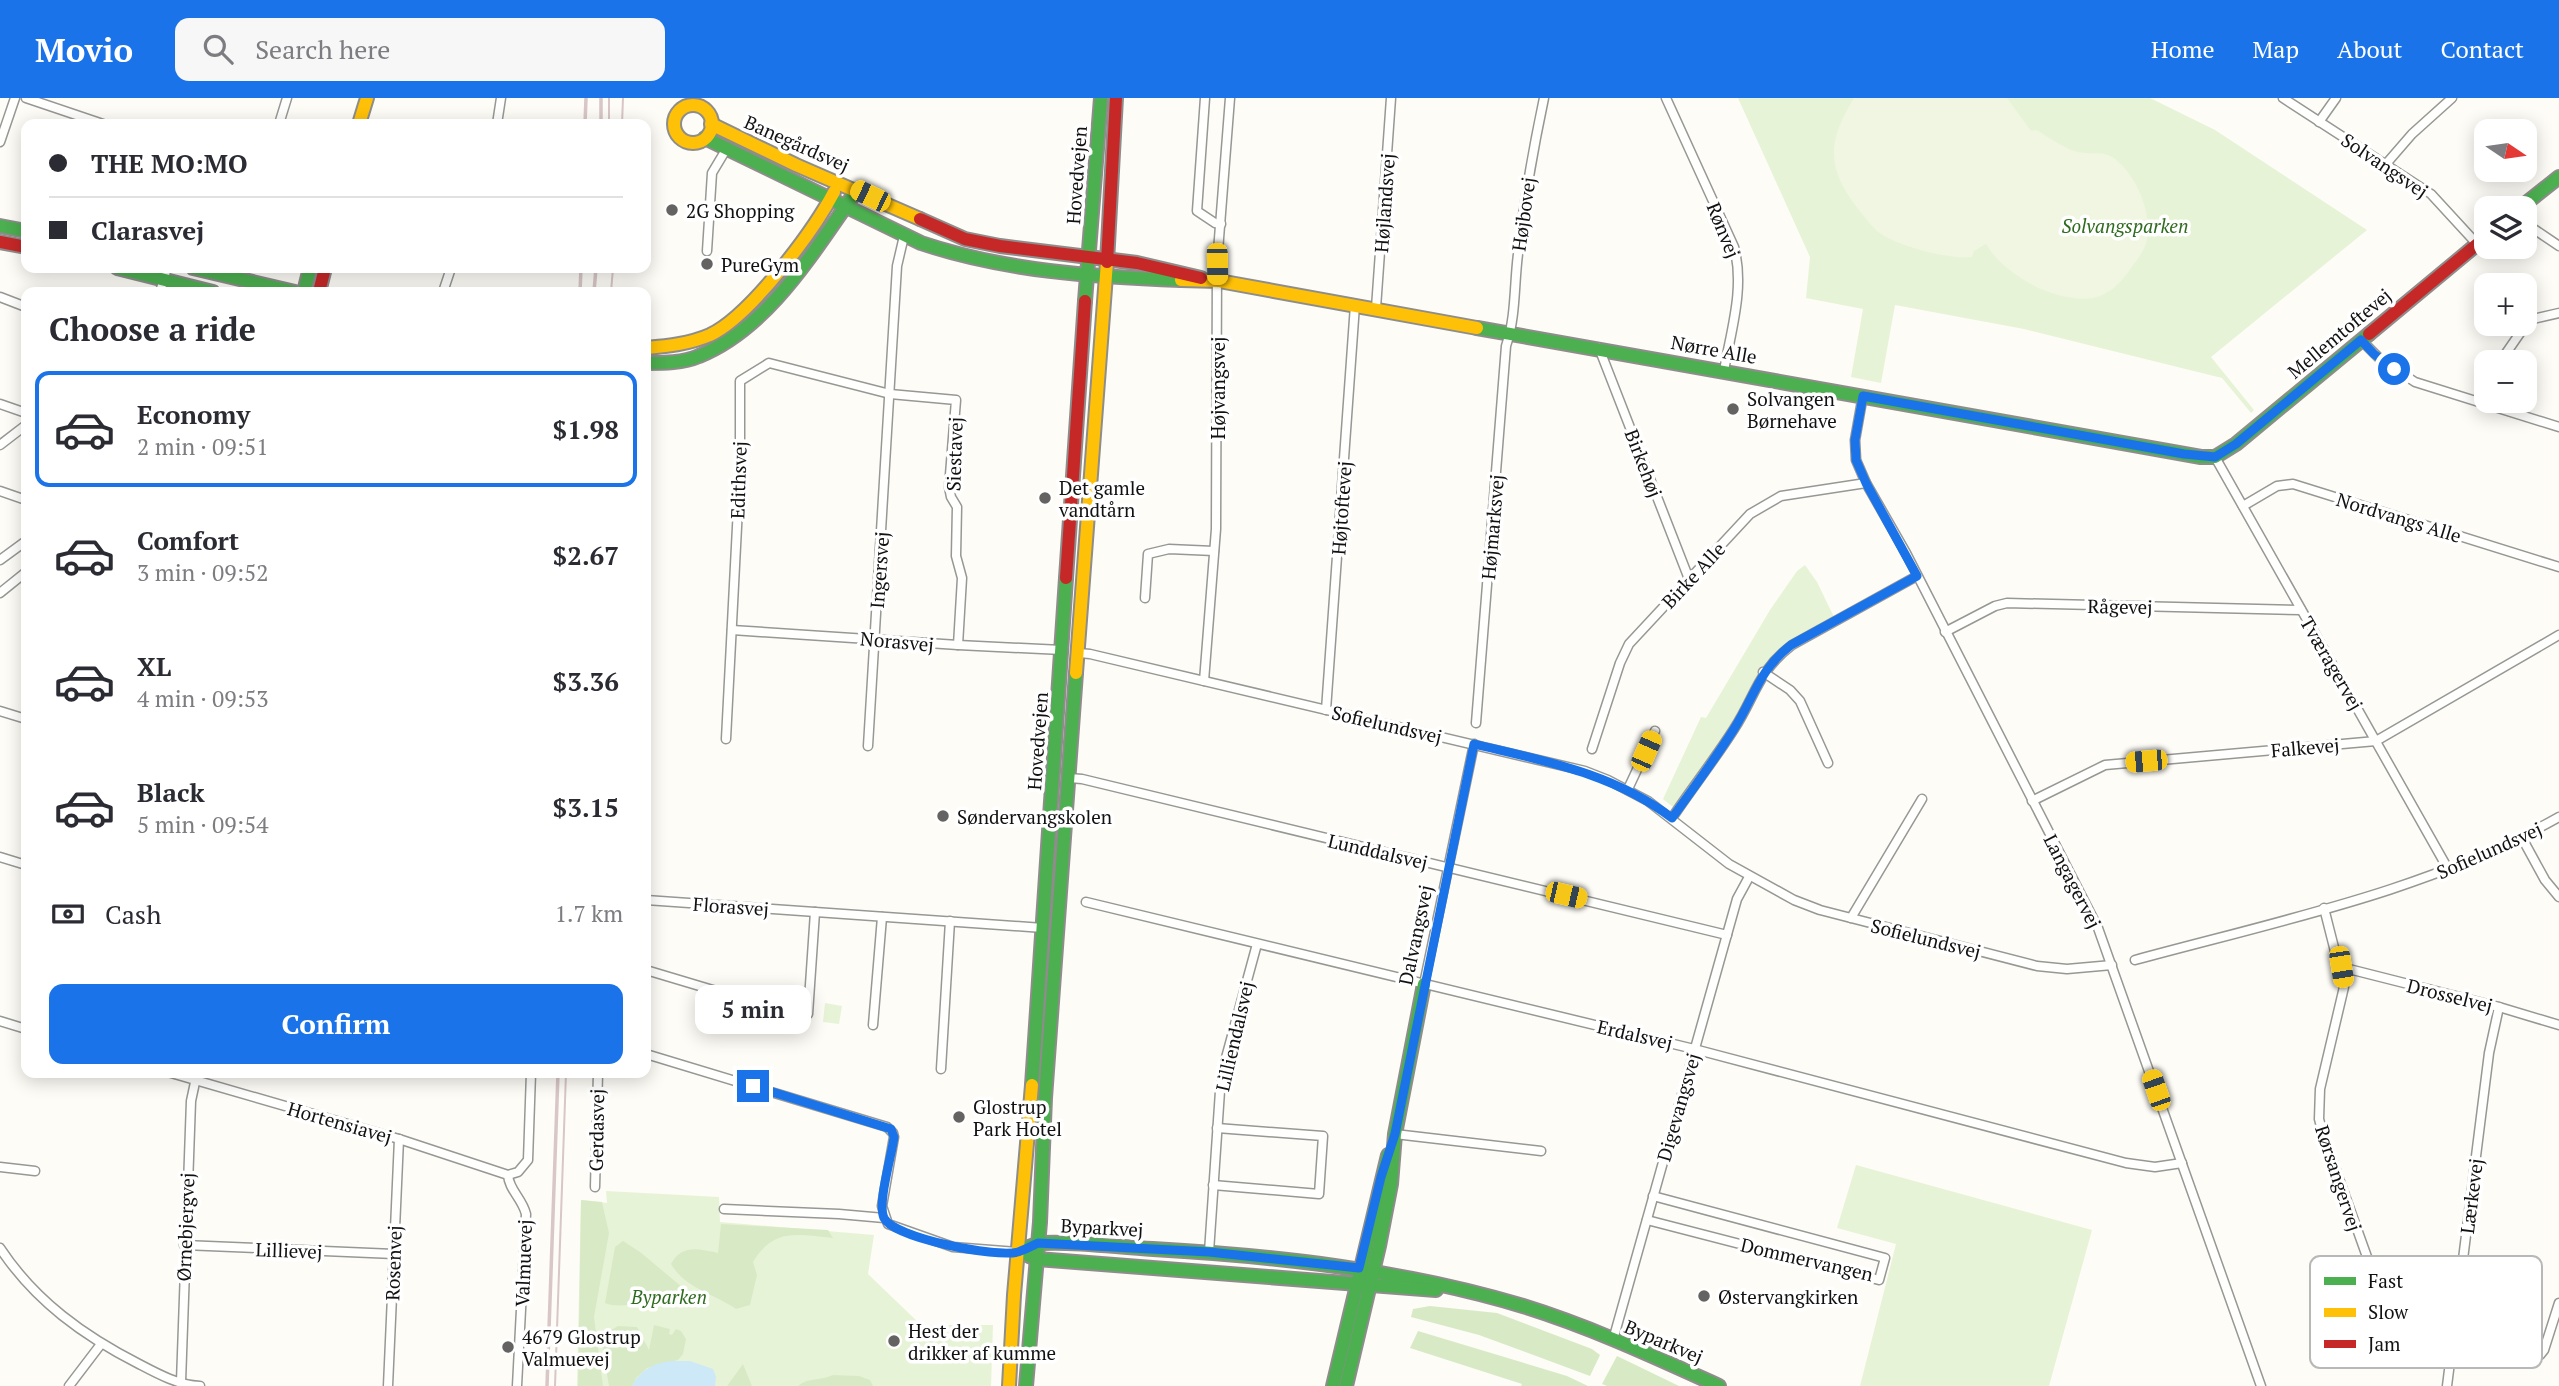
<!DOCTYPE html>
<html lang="en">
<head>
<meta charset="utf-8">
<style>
	body { margin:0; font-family:"PT Serif",serif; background:#f7f7f7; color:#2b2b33; height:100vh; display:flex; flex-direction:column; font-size:26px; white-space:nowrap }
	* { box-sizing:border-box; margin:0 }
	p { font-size:23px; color:#7c7c81 }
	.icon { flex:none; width:38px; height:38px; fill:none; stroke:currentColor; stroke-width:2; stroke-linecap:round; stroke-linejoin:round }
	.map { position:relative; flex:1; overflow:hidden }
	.details { position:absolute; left:21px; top:189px; width:630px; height:791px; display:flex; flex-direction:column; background:#fff; border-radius:14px; box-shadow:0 4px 18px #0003 }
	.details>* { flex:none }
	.top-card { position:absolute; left:21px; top:21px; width:630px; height:154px; border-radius:14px; box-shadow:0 4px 18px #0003; display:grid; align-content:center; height:154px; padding:0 28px; background:#fff }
	.needle { width:46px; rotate:103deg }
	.tools { position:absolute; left:2474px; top:21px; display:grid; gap:14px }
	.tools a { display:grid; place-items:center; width:63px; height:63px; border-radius:14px; background:#fff; box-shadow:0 4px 18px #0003; font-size:35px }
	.end { position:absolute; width:32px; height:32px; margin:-16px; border:9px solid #1a73e8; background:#fff; box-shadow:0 0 0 4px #fff }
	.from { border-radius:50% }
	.bubble { position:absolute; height:49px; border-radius:14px; background:#fff; box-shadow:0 4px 18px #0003; font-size:23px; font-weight:700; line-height:49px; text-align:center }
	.car { position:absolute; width:21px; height:42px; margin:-21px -10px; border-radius:9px; box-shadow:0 0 5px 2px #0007; background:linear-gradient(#f5c518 24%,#345 0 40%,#f5c518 0 76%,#345 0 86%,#f5c518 0) }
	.top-card b { display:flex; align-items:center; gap:24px; height:66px; font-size:26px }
	.top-card b+b { border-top:2px solid #e1e1e2 }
	.top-card i { width:18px; height:18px; background:#2b2b33 }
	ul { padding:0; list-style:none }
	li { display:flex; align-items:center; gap:21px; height:116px; margin:0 14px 10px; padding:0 14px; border:4px solid transparent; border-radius:14px }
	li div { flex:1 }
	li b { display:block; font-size:26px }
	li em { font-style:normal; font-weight:700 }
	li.on { border-color:#1a73e8 }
	li>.icon { width:63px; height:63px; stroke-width:1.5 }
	h2 { padding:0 28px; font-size:32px; line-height:84px }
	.pay { display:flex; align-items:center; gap:18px; height:77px; padding:0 28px; font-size:26px }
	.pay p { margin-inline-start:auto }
	.cta { display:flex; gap:14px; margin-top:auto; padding:14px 28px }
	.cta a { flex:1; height:80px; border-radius:14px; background:#1a73e8; color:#fff; font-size:28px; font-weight:700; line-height:80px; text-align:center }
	header { display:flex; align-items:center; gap:42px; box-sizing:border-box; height:98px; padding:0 35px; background:#1a73e8; color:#fff }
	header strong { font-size:33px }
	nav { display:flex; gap:38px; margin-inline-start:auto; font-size:24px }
	.search { width:490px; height:63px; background:#f7f7f7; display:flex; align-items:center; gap:18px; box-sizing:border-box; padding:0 24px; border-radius:14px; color:#7c7c81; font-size:26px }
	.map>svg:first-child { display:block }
	.green { fill:#e7f3d7 }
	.forest { fill:#d8eac5 }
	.pitch { fill:#f0f6e1 }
	.water { fill:#cde8f7 }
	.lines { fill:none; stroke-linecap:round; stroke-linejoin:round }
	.street-casing { stroke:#979795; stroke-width:11 }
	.fast-casing { stroke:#8e8d8b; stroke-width:16 }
	.slow-casing { stroke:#8e8d8b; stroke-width:16 }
	.jam-casing { stroke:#8e8d8b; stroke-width:16 }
	.street { stroke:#fffffe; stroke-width:8 }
	.fast { stroke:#4caf50; stroke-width:12 }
	.slow { stroke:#ffc107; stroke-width:12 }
	.jam { stroke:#c62828; stroke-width:12 }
	.tram { stroke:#d9c6c7; stroke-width:2 }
	.rail { stroke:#d9c6c7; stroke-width:3.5 }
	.route { stroke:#1a73e8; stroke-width:9 }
	.poi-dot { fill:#646362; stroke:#fff; stroke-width:2.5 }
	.labels { text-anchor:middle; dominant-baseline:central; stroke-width:7; stroke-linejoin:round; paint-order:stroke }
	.street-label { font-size:19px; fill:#111; stroke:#fff }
	.poi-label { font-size:19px; fill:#111; stroke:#fff; text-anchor:start }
	.park-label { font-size:19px; font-style:italic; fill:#2f6b1f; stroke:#fff }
	.key { fill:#fff; stroke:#b8b8b8; stroke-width:2 }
	.key-label { font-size:19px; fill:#111 }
</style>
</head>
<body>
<header>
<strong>Movio</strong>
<div class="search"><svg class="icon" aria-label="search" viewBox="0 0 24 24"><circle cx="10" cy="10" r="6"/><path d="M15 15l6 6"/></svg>Search here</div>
<nav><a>Home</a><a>Map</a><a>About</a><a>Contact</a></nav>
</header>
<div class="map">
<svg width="2559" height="1288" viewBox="0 0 2559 1288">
	<rect width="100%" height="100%" fill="#fdfcf7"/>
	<g class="green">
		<path d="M1738,0h412l65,32 152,100 -156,127 43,53 -3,3 -29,-35 -198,-49 -129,-24 -14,78 -30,-6 12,-68 -57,-11 4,-41z"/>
		<path d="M1805,467l12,17 17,35 -46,25 -21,19 -34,63 -58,84 -2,-1 -10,-8 38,-82 5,1 64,-108 27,-39z"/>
		<path d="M825,905l17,3 -3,18 -16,-2z"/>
		<path d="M1856,1067l236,65 -43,156h-189l36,-142 -59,-16z"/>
		<path d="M606,1093l113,6 1,25 154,13 -6,39 53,51h72l-2,61h-414l4,-186 26,3z"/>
	</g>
	<g class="forest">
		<path d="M581,1102l21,2 7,31 -15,84 9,69h-25z"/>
		<path d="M721,1126l107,6 5,8c-35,-3 -59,-11 -80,24l4,13 -7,30 -14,4c-23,-16 -50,-20 -65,-45 11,-20 27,-15 47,-11z"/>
		<path d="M623,1143l17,11 54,45c-23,0 -72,14 -89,6l10,-56z"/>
		<path d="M1430,1208l67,7 95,36 8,6 -10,21 -111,-41 -68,-18 2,-8z"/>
		<path d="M654,1227l16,4 -1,5 3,1 4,-6 5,2 5,8 -3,15 -5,6 -31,8 -10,9 -5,9h-23l-6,-35 3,-18 12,-7 19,1 12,23z"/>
		<path d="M1418,1233l149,45 21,10h-67l1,-2 -112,-36z"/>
		<path d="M1617,1258l62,30h-72l-5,-2z"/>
		<path d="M743,1266l9,22h-25z"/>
		<path d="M833,1277l26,1 11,4 3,6h-75c10,-9 23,-5 35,-11z"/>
	</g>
	<path class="pitch" d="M1854,0h153l24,33 5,-1c13,7 28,19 42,22 13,3 25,-2 37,7 22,17 37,54 32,81 -2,10 -10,20 -16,28 -8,12 -17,22 -31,28 -19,8 -54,-3 -71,-13 -17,-10 -33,-22 -43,-39l-12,7 -2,6c-22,3 -83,-12 -98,-29 -17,-20 -40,-46 -40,-74 -1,-19 11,-41 20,-56z"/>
	<path class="water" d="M671,1263h19l23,8 3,8 -1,9h-83c8,-16 22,-23 39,-25z"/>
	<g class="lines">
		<g class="street-casing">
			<g id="street">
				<path d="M26,0l77,26"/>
				<path d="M1205,0l-8,113 18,12 6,1"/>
				<path d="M1666,0l68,149c11,41 -3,83 -10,124"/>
				<path d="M2283,0l148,96 46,50"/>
				<path d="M2319,24l17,-24"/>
				<path d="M279,26l8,-26"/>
				<path d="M497,26l4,-26"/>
				<path d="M0,44l15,-44"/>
				<path d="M2386,66l26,-30 40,-36"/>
				<path d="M2525,125l34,23"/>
				<path d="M707,153l5,-78 15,-25"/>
				<path d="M160,194l7,-24"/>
				<path d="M443,194l8,-24"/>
				<path d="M0,199l26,10"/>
				<path d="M1376,210l15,-210"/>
				<path d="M2361,242l19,19 35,23 144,45"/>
				<path d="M1599,250l90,231"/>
				<path d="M2500,264l29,-42 30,-7"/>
				<path d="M1863,297l-8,45 1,20 10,23 40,70 192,375 163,458"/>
				<path d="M0,306l26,9"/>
				<path d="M0,347l26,-20"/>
				<path d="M2215,359l233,412"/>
				<path d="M0,393l26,9"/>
				<path d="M2243,408l34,-20 16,-2 266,83"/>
				<path d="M0,462l26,-19"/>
				<path d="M0,495l26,-21"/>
				<path d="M1145,500l3,-44 21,-5 45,2"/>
				<path d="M732,532l226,15 104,5"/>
				<path d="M1945,534l50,-26 12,-3 294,7"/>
				<path d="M1079,555l11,1 495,117 23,9 40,21 81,63 65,36 26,10 217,56 30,3 45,-4"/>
				<path d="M1763,574l27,18 10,11 28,62"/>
				<path d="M1204,583l12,-152 1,-265 13,-166"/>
				<path d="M1326,612l29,-405"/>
				<path d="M0,613l26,8"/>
				<path d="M1476,625l30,-377c10,-29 8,-61 12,-92 6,-52 15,-104 26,-156"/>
				<path d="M726,641l14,-270v-88l29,-18 121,31 66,6 -7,87 2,10 6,10 -1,49 6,22 -4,67"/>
				<path d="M868,648l29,-480 7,-30"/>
				<path d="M1592,651l28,-86 9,-19 121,-130 31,-18 85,-13"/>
				<path d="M1069,680l13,1 645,156"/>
				<path d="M1628,691l27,-58"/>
				<path d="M2032,703l73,-36 271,-24 183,-106"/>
				<path d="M1672,720c20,-30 43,-59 62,-89 22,-34 23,-57 58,-84l125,-69"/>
				<path d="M2522,740l23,42 14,17"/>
				<path d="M0,759l26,8"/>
				<path d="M646,802l397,28"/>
				<path d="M1086,804l608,147 432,114 29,4 27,-4"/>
				<path d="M2324,810l20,79 -24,102 -1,30 4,15 53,148 11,6 71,9"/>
				<path d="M1851,820l71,-119"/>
				<path d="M2135,862c143,-39 293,-69 424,-143"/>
				<path d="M2341,869l158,40 60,18"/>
				<path d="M646,872l97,29"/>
				<path d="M1424,886l50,-240"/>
				<path d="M769,906l39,10 7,-102"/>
				<path d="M0,923l26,8"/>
				<path d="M873,927l9,-108"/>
				<path d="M646,956l241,73 6,6 1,4 -12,69 6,18 65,23 64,5"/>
				<path d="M941,971l9,-148"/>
				<path d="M171,975l228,66 109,36"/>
				<path d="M1395,1036l146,17"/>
				<path d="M0,1069l35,4"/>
				<path d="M508,1077c1,15 14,23 18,39l-9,172"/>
				<path d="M508,1077l10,-3 10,-12 3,-87"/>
				<path d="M1213,1087l106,9 4,-58 -106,-8"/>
				<path d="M595,1089l3,-114"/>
				<path d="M724,1111l115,5 45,4"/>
				<path d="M1647,1122l232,60 6,-22 -232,-62"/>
				<path d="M184,1147l210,9"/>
				<path d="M0,1150c35,53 84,88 139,116 19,10 39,21 61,22"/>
				<path d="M1209,1154l11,-161 4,-26 33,-121"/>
				<path d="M1613,1242l124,-441 12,-22"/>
				<path d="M2451,1253l89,4 4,-5 15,-47"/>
				<path d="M181,1284l10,-281 6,-28"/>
				<path d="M69,1288l32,-42"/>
				<path d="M388,1288l11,-247"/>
				<path d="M2447,1288l42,-333 10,-46"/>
			</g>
		</g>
		<g class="fast-casing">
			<g id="fast">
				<path d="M705,40l216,105c84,28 172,34 260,37"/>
				<path d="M2520,110l39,-31"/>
				<path d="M0,128l26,5"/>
				<path d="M117,170l96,24"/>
				<path d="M193,170l102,24"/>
				<path d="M304,194l6,-24"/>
				<path d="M1085,203l16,-203"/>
				<path d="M1477,230l724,129h14l21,-13 133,-110"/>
				<path d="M646,265c18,0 37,0 53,-7 71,-29 115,-106 158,-166"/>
				<path d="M1032,987l34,-507"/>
				<path d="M1017,1154c8,-3 17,-8 25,-9 36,-2 74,4 111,6 124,7 250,21 370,57 68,21 132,51 196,80"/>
				<path d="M1029,1158l8,3 399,31"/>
				<path d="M1026,1288l14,-164 5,-124 31,-425"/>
				<path d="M1333,1288l55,-231"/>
				<path d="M1346,1288l33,-140 12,-62 4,-50 29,-150"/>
			</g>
		</g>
		<g class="slow-casing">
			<g id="slow">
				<circle cx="693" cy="26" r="19"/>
				<path d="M359,26l8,-26"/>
				<path d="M711,26l85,41 124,54"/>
				<path d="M1181,182l38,1 258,47"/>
				<path d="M646,250c22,-2 43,-4 64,-13 40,-19 103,-103 124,-143"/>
				<path d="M1076,575l31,-411"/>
				<path d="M1009,1288l5,-91 18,-210"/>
			</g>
		</g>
		<g class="jam-casing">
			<g id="jam">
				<path d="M920,121l45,20 35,7 137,17 64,15"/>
				<path d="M0,144l26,5"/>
				<path d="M1107,164l9,-164"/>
				<path d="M319,194l6,-24"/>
				<path d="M2369,236l118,-98"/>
				<path d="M1066,480l19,-277"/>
			</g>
		</g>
		<use href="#street" class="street"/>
		<use href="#fast" class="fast"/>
		<use href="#slow" class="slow"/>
		<use href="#jam" class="jam"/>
		<g class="tram">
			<path d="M609,26v-26"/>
			<path d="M622,26l1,-26"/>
			<path d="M611,194l2,-24"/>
			<path d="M555,1288l11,-313"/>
		</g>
		<g class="rail">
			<path d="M585,26l1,-26"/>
			<path d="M601,26v-26"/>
			<path d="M580,194l1,-24"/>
			<path d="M594,194l2,-24"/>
			<path d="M547,1288l11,-313"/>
		</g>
	</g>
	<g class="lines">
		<path class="route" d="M753,988l138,43 3,8c-2,18 -17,66 -10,81 10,20 112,40 134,34 7,-2 14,-6 20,-9l171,9 150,16 22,-91 14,-43 79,-390c70,17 139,29 198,74 21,-29 43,-59 62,-89 21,-33 24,-58 57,-84l126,-69 -51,-93 -10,-23 -1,-20 8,-44 321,58 31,3 21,-13 125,-104 13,14 20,15"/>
	</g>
	<g class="poi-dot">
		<circle cx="672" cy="112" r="7"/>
		<circle cx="707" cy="166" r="7"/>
		<circle cx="1733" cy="311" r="7"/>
		<circle cx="1045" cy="400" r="7"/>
		<circle cx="943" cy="718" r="7"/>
		<circle cx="959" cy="1019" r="7"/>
		<circle cx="1704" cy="1198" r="7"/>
		<circle cx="894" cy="1243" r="7"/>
		<circle cx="508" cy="1249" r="7"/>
	</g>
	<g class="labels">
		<g class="street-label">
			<text transform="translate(797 45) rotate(24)">Banegårdsvej</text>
			<text transform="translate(2385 67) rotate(34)">Solvangsvej</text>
			<text transform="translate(1076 77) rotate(-86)">Hovedvejen</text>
			<text transform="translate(1384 105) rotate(-86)">Højlandsvej</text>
			<text transform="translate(1523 116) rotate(-82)">Højbovej</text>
			<text transform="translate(1724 132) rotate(68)">Rønvej</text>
			<text transform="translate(2339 235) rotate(-40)">Mellemtoftevej</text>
			<text transform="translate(1714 251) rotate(10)">Nørre Alle</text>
			<text transform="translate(1217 290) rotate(-90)">Højvangsvej</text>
			<text transform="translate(954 356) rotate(-88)">Siestavej</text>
			<text transform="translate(1644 365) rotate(69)">Birkehøj</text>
			<text transform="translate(738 382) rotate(-88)">Edithsvej</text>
			<text transform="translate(1341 410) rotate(-86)">Højtoftevej</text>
			<text transform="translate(2399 419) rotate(17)">Nordvangs Alle</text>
			<text transform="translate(1492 429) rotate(-85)">Højmarksvej</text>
			<text transform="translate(879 472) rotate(-86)">Ingersvej</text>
			<text transform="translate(1693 477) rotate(-47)">Birke Alle</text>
			<text transform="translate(2120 508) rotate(1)">Rågevej</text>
			<text transform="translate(897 543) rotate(5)">Norasvej</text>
			<text transform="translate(2332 565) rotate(60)">Tværagervej</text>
			<text transform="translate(1387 626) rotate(13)">Sofielundsvej</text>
			<text transform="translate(1037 643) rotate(-86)">Hovedvejen</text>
			<text transform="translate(2305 649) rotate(-5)">Falkevej</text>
			<text transform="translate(2489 752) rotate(-24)">Sofielundsvej</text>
			<text transform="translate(1378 753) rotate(13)">Lunddalsvej</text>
			<text transform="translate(2073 783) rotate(63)">Langagervej</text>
			<text transform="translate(731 808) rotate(4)">Florasvej</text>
			<text transform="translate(1415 837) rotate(-78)">Dalvangsvej</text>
			<text transform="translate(1926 840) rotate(14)">Sofielundsvej</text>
			<text transform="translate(2450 897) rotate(14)">Drosselvej</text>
			<text transform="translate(1635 936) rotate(13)">Erdalsvej</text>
			<text transform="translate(1234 938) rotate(-77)">Lilliendalsvej</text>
			<text transform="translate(1678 1009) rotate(-74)">Digevangsvej</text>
			<text transform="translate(340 1024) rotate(16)">Hortensiavej</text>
			<text transform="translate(596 1032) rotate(-89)">Gerdasvej</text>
			<text transform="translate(2339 1080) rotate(72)">Rørsangervej</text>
			<text transform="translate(2471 1098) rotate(-83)">Lærkevej</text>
			<text transform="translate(185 1129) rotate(-88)">Ørnebjergvej</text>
			<text transform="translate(1102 1129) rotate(3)">Byparkvej</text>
			<text transform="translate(289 1152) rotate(2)">Lillievej</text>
			<text transform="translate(1807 1161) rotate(13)">Dommervangen</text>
			<text transform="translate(393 1165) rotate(-88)">Rosenvej</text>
			<text transform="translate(523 1165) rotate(-88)">Valmuevej</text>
			<text transform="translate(1664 1243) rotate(23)">Byparkvej</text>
		</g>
		<g class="poi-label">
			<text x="686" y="112">2G Shopping</text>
			<text x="721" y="166">PureGym</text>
			<text x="1747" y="300">Solvangen<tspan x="1747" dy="22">Børnehave</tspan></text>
			<text x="1059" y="389">Det gamle<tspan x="1059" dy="22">vandtårn</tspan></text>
			<text x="957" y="718">Søndervangskolen</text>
			<text x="973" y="1008">Glostrup<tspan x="973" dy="22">Park Hotel</tspan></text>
			<text x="1718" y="1198">Østervangkirken</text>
			<text x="908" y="1232">Hest der<tspan x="908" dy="22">drikker af kumme</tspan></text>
			<text x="522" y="1238">4679 Glostrup<tspan x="522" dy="22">Valmuevej</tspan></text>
		</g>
		<g class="park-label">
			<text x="2125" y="127">Solvangsparken</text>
			<text x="669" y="1198">Byparken</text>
		</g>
	</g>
	<rect x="2310" y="1158" width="232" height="112" rx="10" class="key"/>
	<rect x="2324" y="1179" width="32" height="8" fill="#4caf50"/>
	<rect x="2324" y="1210" width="32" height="9" fill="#ffc107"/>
	<rect x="2324" y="1242" width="32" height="8" fill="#c62828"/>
	<g class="key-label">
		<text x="2368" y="1190">Fast</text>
		<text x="2368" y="1221">Slow</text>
		<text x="2368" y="1253">Jam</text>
	</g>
</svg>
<div class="tools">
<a><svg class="needle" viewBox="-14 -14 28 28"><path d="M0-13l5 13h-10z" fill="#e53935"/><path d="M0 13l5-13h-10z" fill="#7c7c81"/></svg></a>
<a><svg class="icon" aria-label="layers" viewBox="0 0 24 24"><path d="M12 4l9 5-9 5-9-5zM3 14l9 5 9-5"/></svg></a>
<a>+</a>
<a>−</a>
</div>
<i class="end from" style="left:2394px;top:271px"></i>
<i class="end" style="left:753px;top:988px"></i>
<div class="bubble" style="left:695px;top:887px;width:116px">5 min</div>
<i class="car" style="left:870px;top:98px;rotate:296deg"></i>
<i class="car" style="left:1217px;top:166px;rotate:179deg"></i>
<i class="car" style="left:1646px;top:653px;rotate:24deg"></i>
<i class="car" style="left:2146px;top:663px;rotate:265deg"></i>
<i class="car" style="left:1566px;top:797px;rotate:103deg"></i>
<i class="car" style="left:2341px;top:869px;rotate:171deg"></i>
<i class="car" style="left:2156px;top:992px;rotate:341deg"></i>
<div class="top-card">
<b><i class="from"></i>THE MO:MO</b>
<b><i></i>Clarasvej</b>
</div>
<section class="details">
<h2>Choose a ride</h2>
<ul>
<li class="on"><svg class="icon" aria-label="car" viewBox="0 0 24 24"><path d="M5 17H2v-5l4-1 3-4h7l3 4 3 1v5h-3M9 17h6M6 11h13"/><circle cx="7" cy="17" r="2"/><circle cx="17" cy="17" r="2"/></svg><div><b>Economy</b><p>2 min · 09:51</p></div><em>$1.98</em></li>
<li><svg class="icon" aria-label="car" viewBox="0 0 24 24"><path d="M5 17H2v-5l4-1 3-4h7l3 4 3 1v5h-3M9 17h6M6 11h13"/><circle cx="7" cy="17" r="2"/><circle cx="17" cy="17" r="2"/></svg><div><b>Comfort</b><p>3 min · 09:52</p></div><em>$2.67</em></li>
<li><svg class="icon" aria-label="car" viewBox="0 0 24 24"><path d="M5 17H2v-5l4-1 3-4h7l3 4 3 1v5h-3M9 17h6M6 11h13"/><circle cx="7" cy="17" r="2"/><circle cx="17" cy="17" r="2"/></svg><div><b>XL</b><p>4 min · 09:53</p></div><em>$3.36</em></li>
<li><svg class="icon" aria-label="car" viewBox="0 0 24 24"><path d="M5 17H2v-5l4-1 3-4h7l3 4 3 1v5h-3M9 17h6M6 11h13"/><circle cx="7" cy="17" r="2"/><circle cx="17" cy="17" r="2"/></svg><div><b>Black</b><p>5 min · 09:54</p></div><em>$3.15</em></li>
</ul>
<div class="pay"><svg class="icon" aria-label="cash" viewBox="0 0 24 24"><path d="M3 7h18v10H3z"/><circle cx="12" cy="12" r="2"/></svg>Cash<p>1.7 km</p></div>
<div class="cta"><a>Confirm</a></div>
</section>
</div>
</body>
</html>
